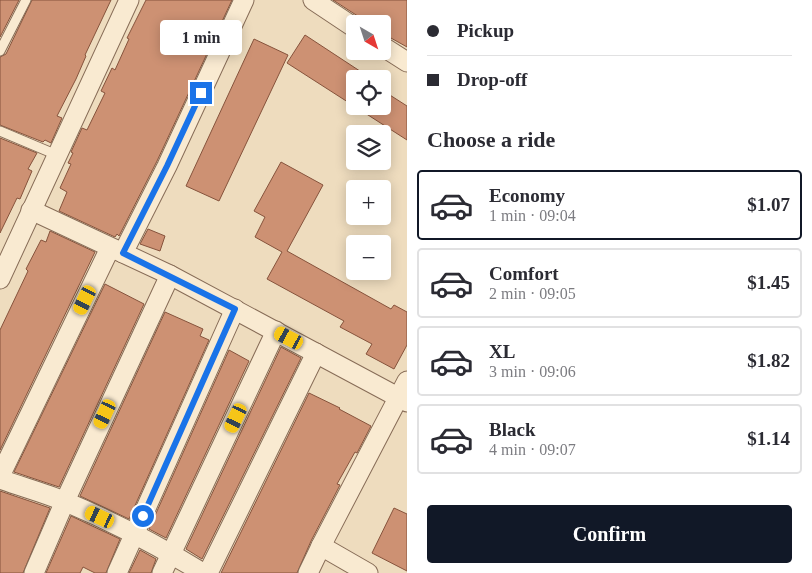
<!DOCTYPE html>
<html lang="en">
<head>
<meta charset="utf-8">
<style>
	body { margin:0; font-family:Georgia,serif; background:#f7f7f7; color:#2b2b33; height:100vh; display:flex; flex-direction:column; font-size:19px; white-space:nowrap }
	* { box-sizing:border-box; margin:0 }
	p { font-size:16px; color:#7c7c81 }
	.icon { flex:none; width:28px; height:28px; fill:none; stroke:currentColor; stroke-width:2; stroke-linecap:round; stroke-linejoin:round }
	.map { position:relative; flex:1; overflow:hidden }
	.sheet { display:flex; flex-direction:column; background:#fff; width:405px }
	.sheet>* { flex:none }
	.hud { display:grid; align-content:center; height:110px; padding:0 20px; background:#fff }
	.needle { width:32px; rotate:141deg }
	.tools { position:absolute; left:346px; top:15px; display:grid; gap:10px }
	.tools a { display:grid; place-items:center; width:45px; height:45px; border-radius:5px; background:#fff; box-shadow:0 2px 12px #0003; font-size:25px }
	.end { position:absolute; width:22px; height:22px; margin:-11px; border:6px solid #1a73e8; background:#fff; box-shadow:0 0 0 2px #fff }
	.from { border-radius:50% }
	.bubble { position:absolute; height:35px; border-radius:5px; background:#fff; box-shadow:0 2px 12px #0003; font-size:16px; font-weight:700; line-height:35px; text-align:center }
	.car { position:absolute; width:15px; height:30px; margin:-15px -8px; border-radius:6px; box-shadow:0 0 4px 1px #0007; background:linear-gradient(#f5c518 24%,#345 0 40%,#f5c518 0 76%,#345 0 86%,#f5c518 0) }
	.hud b { display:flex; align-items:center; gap:18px; height:48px; font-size:19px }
	.hud b+b { border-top:1px solid #e1e1e2 }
	.hud i { width:12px; height:12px; background:#2b2b33 }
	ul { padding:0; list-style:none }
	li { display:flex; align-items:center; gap:15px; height:70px; margin:0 10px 8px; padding:0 10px; border:2px solid #e1e1e2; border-radius:5px }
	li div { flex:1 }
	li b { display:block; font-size:19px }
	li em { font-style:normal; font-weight:700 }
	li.selected { border-color:#111827 }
	li>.icon { width:45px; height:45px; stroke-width:1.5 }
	h2 { padding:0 20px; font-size:22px; line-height:60px }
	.action { display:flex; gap:10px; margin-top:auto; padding:10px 20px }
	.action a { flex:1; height:58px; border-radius:5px; background:#111827; color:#fff; font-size:20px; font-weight:700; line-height:58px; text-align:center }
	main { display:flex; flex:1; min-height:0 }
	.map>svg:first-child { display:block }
	.building { fill:#cd9173; stroke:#86533c }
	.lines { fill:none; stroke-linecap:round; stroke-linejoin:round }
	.service-casing { stroke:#876c57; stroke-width:11 }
	.minor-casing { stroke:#876c57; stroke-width:21 }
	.service { stroke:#f9ead1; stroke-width:9 }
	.minor { stroke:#f9ead1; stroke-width:19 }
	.route { stroke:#1a73e8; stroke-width:6 }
</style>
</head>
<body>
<main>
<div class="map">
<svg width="407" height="573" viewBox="0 0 407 573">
	<rect width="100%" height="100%" fill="#eedcbe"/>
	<g class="building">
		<path d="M0,0h19l-19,37z"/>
		<path d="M32,0h79l-26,55 1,1 -10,23 -19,37 5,2 -11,25 -6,-3 -2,2 -43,-17v-68l6,-3z"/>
		<path d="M146,0h86l-75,161 -38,75 -2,-2 -2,3 -56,-26 8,-19 -7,-4 11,-24 -3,-1 5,-10 -2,-1 11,-24 5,2 18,-37 -4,-2 11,-23 3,2 14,-31 -2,-1z"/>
		<path d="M333,0h74v47l-25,-14v-9h-12z"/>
		<path d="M305,35l67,44h-17v27h27v-16l25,16v34l-120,-77z"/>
		<path d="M254,39l34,16 -69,146 -33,-15z"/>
		<path d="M0,138l37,15 -9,16 4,2 -12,28 -3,-1 -17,35z"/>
		<path d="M281,162l42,23 -36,66 104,58 3,-4 13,7v33l-13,24 -28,-15 6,-10 -32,-17 4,-6 -77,-42 15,-27 -27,-15 10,-20 -11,-6z"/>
		<path d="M148,229l17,7 -5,15 -20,-7z"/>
		<path d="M50,231l45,21 -95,198v-120l28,-59 -2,-2 15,-29 5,2z"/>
		<path d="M105,284l39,20 -85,183 -45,-15z"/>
		<path d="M165,312l38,17 -3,7 9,4 -80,179 -49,-23z"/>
		<path d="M281,347l20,11 -99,201 -16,-10z"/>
		<path d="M229,350l20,11 -83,177 -17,-9z"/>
		<path d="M309,393l31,15 -1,1 32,17 -14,27 -2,-1 -18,32 3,1 -29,56 -14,32h-76z"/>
		<path d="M0,491l50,17 -27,65h-23z"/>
		<path d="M394,508l13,6v57l-35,-18z"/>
		<path d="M71,516l49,23 -14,34h-11l-12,-6 -3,6h-34z"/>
		<path d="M140,550l16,9 -5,14h-22z"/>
	</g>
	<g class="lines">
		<g class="service-casing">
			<g id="service">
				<path d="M0,51l26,-51"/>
				<path d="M0,131l57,24"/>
			</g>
		</g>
		<g class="minor-casing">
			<g id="minor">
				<path d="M313,0l42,28"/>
				<path d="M382,46l25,16"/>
				<path d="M31,210l139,65 237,127"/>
				<path d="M123,253l44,-87 77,-166"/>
				<path d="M0,279l129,-279"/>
				<path d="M0,476l110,-228"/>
				<path d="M0,479c22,8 45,14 66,23 48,20 93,44 137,71"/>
				<path d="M321,546l47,27"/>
				<path d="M34,573l31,-72 105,-226"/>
				<path d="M117,573l118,-264"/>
				<path d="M162,573l114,-242"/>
				<path d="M208,573l108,-220"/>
				<path d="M308,573l13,-27 86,-165"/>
			</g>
		</g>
		<use href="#service" class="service"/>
		<use href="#minor" class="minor"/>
	</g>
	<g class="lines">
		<path class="route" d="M143,516l92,-207 -112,-56 44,-87 34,-73"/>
	</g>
</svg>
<div class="tools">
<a><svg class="needle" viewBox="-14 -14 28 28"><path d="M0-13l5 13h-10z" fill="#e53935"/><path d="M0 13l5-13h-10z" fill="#7c7c81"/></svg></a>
<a><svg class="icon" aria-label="locate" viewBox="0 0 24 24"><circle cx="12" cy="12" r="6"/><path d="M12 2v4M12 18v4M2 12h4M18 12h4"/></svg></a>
<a><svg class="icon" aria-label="layers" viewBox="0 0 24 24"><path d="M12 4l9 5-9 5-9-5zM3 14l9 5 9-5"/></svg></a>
<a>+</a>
<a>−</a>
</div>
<i class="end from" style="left:143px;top:516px"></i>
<i class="end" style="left:201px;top:93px"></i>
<div class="bubble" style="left:160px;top:20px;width:82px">1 min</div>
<i class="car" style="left:85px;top:300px;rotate:206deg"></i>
<i class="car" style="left:289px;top:338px;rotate:298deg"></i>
<i class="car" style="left:105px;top:414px;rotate:205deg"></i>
<i class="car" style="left:236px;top:418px;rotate:205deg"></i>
<i class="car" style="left:100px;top:517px;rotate:295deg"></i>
</div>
<section class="sheet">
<div class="hud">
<b><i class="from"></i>Pickup</b>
<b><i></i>Drop-off</b>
</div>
<h2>Choose a ride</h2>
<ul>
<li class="selected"><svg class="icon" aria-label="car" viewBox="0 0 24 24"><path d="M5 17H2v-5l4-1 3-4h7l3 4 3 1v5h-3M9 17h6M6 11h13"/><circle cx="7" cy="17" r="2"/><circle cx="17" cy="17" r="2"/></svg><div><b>Economy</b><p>1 min · 09:04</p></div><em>$1.07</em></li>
<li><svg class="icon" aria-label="car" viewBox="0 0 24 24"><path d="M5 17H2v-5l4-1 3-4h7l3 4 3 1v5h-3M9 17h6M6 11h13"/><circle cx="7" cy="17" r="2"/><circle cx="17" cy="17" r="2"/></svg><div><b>Comfort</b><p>2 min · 09:05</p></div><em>$1.45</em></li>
<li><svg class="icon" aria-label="car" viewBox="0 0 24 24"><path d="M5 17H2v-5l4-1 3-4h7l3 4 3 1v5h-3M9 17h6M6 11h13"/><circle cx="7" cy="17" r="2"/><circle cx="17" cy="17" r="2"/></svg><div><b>XL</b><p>3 min · 09:06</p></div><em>$1.82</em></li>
<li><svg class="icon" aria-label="car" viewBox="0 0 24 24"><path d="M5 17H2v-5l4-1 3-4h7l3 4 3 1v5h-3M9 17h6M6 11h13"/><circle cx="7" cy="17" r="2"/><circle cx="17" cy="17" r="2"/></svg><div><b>Black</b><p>4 min · 09:07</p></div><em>$1.14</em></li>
</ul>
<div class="action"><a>Confirm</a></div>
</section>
</main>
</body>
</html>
